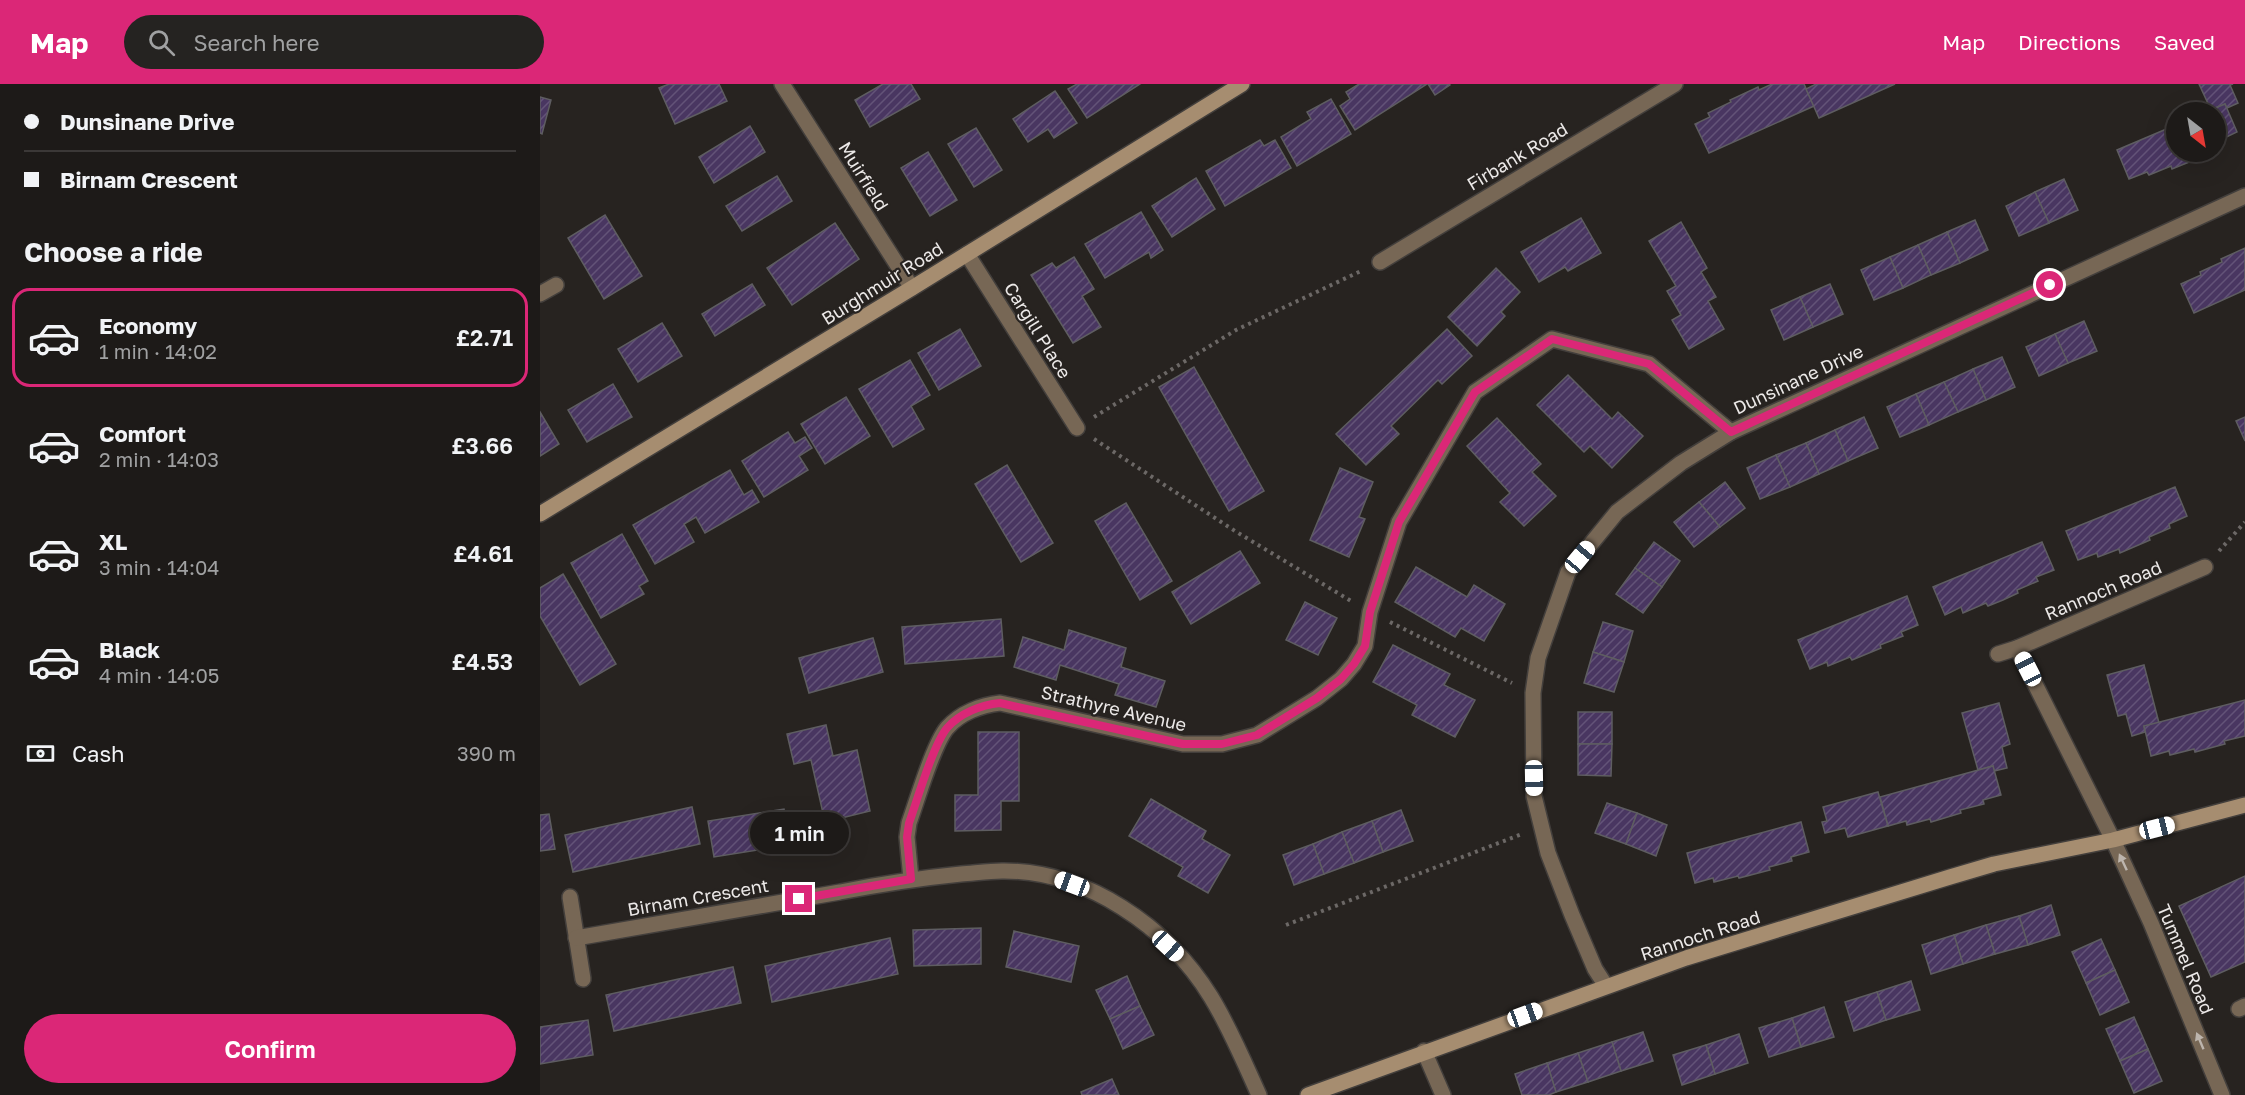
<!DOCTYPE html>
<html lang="en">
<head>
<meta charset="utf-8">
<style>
	body { margin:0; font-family:"Golos Text",sans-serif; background:#252321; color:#f1f3f6; height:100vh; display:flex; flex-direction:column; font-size:22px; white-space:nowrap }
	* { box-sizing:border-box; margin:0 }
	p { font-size:20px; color:#a0a1a2 }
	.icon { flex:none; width:33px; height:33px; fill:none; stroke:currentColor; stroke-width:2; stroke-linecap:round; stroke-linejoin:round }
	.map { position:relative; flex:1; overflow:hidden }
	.panel { display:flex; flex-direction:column; background:#1d1a18; width:540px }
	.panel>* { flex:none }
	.top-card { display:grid; align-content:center; height:132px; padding:0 24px; background:#1d1a18 }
	.needle { width:39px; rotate:149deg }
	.buttons { position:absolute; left:1626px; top:18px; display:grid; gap:12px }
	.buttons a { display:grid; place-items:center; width:60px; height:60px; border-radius:50%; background:#1d1a18; box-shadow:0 6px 24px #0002,0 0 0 2px #3b3837; font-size:30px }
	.end { position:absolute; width:27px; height:27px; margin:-14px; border:8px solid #db2777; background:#fff; box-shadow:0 0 0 3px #fff }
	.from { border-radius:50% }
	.bubble { position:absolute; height:42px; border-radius:21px; background:#1d1a18; box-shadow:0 6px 24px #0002,0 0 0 2px #3b3837; font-size:20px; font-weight:600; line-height:42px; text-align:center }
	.car { position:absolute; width:18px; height:36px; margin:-18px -9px; border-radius:8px; box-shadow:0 0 4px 2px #0007; background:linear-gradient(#fff 24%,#345 0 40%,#fff 0 76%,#345 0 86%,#fff 0) }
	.top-card b { display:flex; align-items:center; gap:21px; height:57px; font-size:22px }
	.top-card b+b { border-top:2px solid #3b3837 }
	.top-card i { width:15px; height:15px; background:#f1f3f6 }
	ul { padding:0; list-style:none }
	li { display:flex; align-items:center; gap:18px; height:99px; margin:0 12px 9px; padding:0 12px; border:3px solid transparent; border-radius:18px }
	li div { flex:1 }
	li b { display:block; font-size:22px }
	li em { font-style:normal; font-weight:600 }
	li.current { border-color:#db2777 }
	li>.icon { width:54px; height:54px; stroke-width:1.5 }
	h2 { padding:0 24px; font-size:27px; line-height:72px }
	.pay { display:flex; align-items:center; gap:15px; height:66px; padding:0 24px; font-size:22px }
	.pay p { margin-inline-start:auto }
	.action { display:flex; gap:12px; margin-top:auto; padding:12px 24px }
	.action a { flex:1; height:69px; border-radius:36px; background:#db2777; color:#fff; font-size:24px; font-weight:600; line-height:69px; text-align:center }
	header { display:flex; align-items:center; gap:36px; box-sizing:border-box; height:84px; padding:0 30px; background:#db2777; color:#fff }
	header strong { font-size:28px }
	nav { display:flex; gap:33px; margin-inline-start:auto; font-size:21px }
	.search { width:420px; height:54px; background:#252321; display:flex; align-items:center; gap:15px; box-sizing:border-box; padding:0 21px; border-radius:33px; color:#a0a1a2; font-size:22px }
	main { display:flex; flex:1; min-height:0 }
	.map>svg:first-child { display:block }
	.building { fill:url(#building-hatch); stroke:#5e5d61; stroke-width:1.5 }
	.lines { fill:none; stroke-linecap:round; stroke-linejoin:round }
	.lane-casing { stroke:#433f3c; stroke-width:18 }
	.street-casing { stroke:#433f3c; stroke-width:18 }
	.secondary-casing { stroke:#433f3c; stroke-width:18 }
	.path { stroke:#6c6866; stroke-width:4; stroke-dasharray:3 4.5; stroke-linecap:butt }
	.lane { stroke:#776755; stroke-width:15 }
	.street { stroke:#776755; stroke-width:15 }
	.secondary { stroke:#a68d70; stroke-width:15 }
	.oneway { fill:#bdb5ad }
	.route { stroke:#db2777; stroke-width:8 }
	.labels { text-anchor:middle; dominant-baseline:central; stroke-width:4.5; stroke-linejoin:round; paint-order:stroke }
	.street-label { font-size:18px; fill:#ece9e8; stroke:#272320 }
</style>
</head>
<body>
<header>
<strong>Map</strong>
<div class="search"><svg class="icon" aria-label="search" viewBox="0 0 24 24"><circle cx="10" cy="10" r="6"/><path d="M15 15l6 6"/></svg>Search here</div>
<nav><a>Map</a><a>Directions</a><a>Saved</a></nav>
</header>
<main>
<section class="panel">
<div class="top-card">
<b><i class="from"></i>Dunsinane Drive</b>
<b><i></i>Birnam Crescent</b>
</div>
<h2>Choose a ride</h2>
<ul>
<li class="current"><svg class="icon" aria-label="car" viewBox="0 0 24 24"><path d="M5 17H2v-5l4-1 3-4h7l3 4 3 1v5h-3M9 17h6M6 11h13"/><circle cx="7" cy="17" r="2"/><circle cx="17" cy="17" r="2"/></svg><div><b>Economy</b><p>1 min · 14:02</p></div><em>£2.71</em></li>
<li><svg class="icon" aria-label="car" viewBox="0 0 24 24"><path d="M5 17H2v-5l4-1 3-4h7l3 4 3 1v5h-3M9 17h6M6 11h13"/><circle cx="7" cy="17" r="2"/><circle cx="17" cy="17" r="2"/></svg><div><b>Comfort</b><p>2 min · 14:03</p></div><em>£3.66</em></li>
<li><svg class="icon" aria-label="car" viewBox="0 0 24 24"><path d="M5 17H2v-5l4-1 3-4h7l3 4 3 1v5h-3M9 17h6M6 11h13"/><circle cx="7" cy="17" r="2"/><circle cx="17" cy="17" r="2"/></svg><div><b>XL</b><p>3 min · 14:04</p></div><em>£4.61</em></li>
<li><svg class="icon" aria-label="car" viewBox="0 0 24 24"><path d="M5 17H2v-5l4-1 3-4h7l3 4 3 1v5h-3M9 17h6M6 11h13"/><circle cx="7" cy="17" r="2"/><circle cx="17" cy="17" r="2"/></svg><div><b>Black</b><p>4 min · 14:05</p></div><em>£4.53</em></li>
</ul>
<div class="pay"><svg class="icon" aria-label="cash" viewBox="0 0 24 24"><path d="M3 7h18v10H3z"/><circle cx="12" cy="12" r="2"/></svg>Cash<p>390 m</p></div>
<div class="action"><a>Confirm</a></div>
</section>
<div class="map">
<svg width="1705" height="1011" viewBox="0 0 1705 1011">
	<defs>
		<pattern id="building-hatch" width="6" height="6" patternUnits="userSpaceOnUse" patternTransform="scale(1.5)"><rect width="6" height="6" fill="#493661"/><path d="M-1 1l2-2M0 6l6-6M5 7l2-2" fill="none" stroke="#635378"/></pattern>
	</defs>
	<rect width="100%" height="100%" fill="#272320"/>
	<g class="building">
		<path d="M129,0h50l8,17 -52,23 -16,-36z"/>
		<path d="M343,0h28l9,15 -50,28 -15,-27z"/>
		<path d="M537,0h63l-53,34 -19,-29z"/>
		<path d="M819,0h68l-72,46 -15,-24 10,-7 -4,-7z"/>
		<path d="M888,0h21l1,1 -15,10z"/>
		<path d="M1232,0h32l10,22 -105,47 -14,-29 15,-7 -2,-4 23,-11 -1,-2 28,-13 1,3z"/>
		<path d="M1276,0h79l-76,34 -13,-29z"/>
		<path d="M1659,0h34l-3,1 8,18 -11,5 -2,-4 -14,6z"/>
		<path d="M515,7l22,32 -23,15 -6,-9 -20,13 -15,-23z"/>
		<path d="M0,13l11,3 -9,34 -2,-1z"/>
		<path d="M791,15l20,35 -54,32 -16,-29 30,-18 -4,-7z"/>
		<path d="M1685,20l12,28 -17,8 1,4 -5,3v-35h-11z"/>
		<path d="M1636,41v27h28l-6,2 1,4 -27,11 -1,-3 -22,9 -2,-3 -18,7 -12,-29z"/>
		<path d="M210,42l15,26 -51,31 -15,-26z"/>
		<path d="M436,44l26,42 -28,17 -26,-43z"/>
		<path d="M720,56l4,6 11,-6 16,28 -66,38 -19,-35z"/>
		<path d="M388,68l29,48 -27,16 -29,-48z"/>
		<path d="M237,92l15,25 -50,30 -16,-25z"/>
		<path d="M656,94l19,31 -43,28 -20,-31z"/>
		<path d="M1524,95l14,31 -29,13 -14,-31z"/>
		<path d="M1495,108l14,31 -30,13 -13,-30z"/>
		<path d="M601,128l22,38 -12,8 -2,-6 -44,26 -20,-34z"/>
		<path d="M65,131l37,61 -38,23 -36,-61z"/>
		<path d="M1041,134l20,35 -33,18 -3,-4 -26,15 -18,-30z"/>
		<path d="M1435,136l13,30 -28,13 -13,-31z"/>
		<path d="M1141,138l26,46 -6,4 15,25 -8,4 16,28 -35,20 -17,-29 9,-5 -14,-24 9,-5 -27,-45z"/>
		<path d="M295,139l24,36 -67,46 -25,-37z"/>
		<path d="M1407,148l13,31 -29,12 -13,-30z"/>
		<path d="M1378,161l13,30 -28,13 -13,-31z"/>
		<path d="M1705,164v42l-51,23 -13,-29 20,-9 -1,-3 22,-10 -1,-3z"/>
		<path d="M534,173l20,32 -12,7 19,31 -28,16 -42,-68 21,-12 4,5z"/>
		<path d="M1350,173l13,31 -29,12 -13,-30z"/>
		<path d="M956,184l24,24 -19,20 4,4 -28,30 -29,-29z"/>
		<path d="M212,200l13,21 -50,31 -13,-22z"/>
		<path d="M1290,200l13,30 -30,13 -13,-30z"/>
		<path d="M1260,213l13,30 -29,13 -13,-30z"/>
		<path d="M1544,237l13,30 -29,12 -13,-29z"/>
		<path d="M122,239l20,33 -44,26 -20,-33z"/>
		<path d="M420,245l21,37 -42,24 -21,-37z"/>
		<path d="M907,245l25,27 -30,28 -4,-4 -47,46 8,8 -33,31 -30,-31z"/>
		<path d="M1515,250l13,29 -29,13 -13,-29z"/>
		<path d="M1462,273l13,30 -29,13 -13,-31z"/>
		<path d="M370,276l20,35 -19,11 13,23 -31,18 -34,-58z"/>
		<path d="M654,283l70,124 -35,20 -70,-124z"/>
		<path d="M1433,285l13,31 -28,12 -14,-30z"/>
		<path d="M1028,291l44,44 6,-7 25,24 -31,32 -22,-22 -6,6 -47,-47z"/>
		<path d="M1404,298l14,30 -29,13 -13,-31z"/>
		<path d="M73,300l19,33 -45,25 -19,-32z"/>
		<path d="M1376,310l13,31 -29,12 -13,-30z"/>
		<path d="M306,313l24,39 -45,28 -24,-40z"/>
		<path d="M0,328l19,32 -19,12z"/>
		<path d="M1324,333l14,31 -30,13 -13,-31z"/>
		<path d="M1705,333v24l-9,-20z"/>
		<path d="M957,334l44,46 -9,8 24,24 -32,30 -24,-24 10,-9 -43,-47z"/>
		<path d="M1295,346l13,31 -29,13 -13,-31z"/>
		<path d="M248,348l7,11 10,-6 7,11 -13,8 9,14 -44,27 -22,-36z"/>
		<path d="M1266,359l13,31 -29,13 -14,-32z"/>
		<path d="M1236,371l14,32 -30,12 -13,-31z"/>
		<path d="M467,381l46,78 -32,19 -46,-78z"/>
		<path d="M800,384l33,14 -14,35 6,2 -16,38 -39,-17z"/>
		<path d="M190,386l14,25 8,-5 7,12 -54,31 -9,-16 -12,7 10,18 -39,22 -22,-39z"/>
		<path d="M1185,398l20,26 -25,19 -21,-25z"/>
		<path d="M1635,403l12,29 -18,8 1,4 -21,9 1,3 -30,13 -1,-4 -21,8 -1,-4 -19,7 -12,-29z"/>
		<path d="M1159,418l21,25 -26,20 -20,-25z"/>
		<path d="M586,419l46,78 -32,19 -45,-79z"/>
		<path d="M82,450l26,47 -9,5 5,8 -43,24 -30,-55z"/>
		<path d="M1114,458l26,19 -18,26 -27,-19z"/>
		<path d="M1502,458l12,28 -18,7 2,4 -21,9 1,3 -15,7 -15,6 -2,-3 -23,10 -2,-6 -16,8 -12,-28z"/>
		<path d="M700,467l20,32 -69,41 -19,-32z"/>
		<path d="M876,483l51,30 7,-12 31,19 -21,37 -23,-13 -6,9 -60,-35z"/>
		<path d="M1095,484l27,19 -19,26 -27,-19z"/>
		<path d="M23,490l53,90 -36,21 -40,-69v-28z"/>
		<path d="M1367,512l11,29 -17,7 2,4 -23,9 1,3 -29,12 -2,-3 -22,9 -1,-4 -17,7 -12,-29z"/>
		<path d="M765,518l32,16 -19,37 -32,-15z"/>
		<path d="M461,535l3,37 -99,8 -3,-37z"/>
		<path d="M1063,538l30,9 -9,31 -31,-10z"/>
		<path d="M529,546l57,18 -5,19 44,14 -9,26 -41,-12 4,-11 -59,-19 -4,15 -42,-13 9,-30 41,13z"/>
		<path d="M333,554l10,34 -74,21 -10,-35z"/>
		<path d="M853,561l57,29 -6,11 31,15 -20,37 -43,-22 5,-10 -44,-23z"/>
		<path d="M1053,568l31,10 -10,30 -30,-9z"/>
		<path d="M1604,581l15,58 -15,3 1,6 -13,4 -6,-22 -8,2 -11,-41z"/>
		<path d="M1705,616v36l-21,5 1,3 -30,8 -1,-3 -24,6 -1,-4 -18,5 -7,-30z"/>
		<path d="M1459,619l11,41 -8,3 5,21 -13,3 -1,-5 -15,4 -16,-57z"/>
		<rect x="1038" y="628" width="34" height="32"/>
		<path d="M286,641l7,31 24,-6 13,61 -45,11 -14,-62 -17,4 -7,-30z"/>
		<path d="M438,648h41v69h-18v29l-46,1v-36h23z"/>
		<path d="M1038,660h34l-1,32 -33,-1z"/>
		<path d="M1453,682l8,29 -18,5 1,4 -24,6 1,3 -30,9 -1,-3 -23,6 -1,-4 -18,5 -8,-29z"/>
		<path d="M1338,708l10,34 -40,11 -3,-9 -20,5 -3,-11 5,-1 -4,-14z"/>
		<path d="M611,715l55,32 -4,8 28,16 -22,38 -30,-17 5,-9 -54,-31z"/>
		<path d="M1067,719l30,10 -11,31 -31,-11z"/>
		<path d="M152,723l8,37 -127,28 -8,-37z"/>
		<path d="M244,725l5,36 -75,12 -6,-36z"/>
		<path d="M861,726l12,31 -30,11 -11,-31z"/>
		<path d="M1097,729l30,12 -11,31 -30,-12z"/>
		<path d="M9,730l6,35 -15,2v-36z"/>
		<path d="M832,737l11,31 -29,11 -12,-31z"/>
		<path d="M1261,738l8,30 -18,5 1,4 -23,6 1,3 -31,8 -1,-2 -24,6 -1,-4 -18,5 -8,-30z"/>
		<path d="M802,748l12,31 -30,11 -11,-30z"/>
		<path d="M773,760l11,30 -30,11 -11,-30z"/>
		<path d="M1705,792v86l-34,15 -32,-71z"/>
		<path d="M1511,821l9,30 -32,10 -9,-29z"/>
		<path d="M1479,832l9,29 -33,9 -9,-29z"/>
		<path d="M1446,841l9,29 -32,10 -9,-29z"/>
		<path d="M441,844v36l-67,2 -1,-36z"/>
		<path d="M474,847l65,15 -8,36 -65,-15z"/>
		<path d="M1414,851l9,29 -32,10 -9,-29z"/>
		<path d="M350,854l8,36 -126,28 -7,-36z"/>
		<path d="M1561,855l14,31 -29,13 -14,-31z"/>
		<path d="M193,883l8,36 -127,28 -8,-36z"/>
		<path d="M1575,886l14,32 -29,13 -14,-32z"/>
		<path d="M587,892l13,30 -30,13 -14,-29z"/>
		<path d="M1371,897l9,29 -34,10 -9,-28z"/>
		<path d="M1337,908l9,28 -32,11 -9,-29z"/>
		<path d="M600,922l14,29 -31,14 -13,-30z"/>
		<path d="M1284,923l10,30 -33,10 -9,-29z"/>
		<path d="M1594,933l14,32 -28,12 -14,-32z"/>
		<path d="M1252,934l9,29 -32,10 -10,-29z"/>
		<path d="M48,936l5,35 -53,9v-37z"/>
		<path d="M1103,948l10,29 -32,10 -9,-29z"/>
		<path d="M1199,950l9,29 -33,11 -9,-29z"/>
		<path d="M1072,958l9,29 -33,11 -10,-29z"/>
		<path d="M1166,961l9,29 -33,11 -9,-30z"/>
		<path d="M1608,965l14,32 -28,12 -14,-32z"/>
		<path d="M1038,969l10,29 -32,10 -9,-29z"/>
		<path d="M1007,979l9,29 -7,3h-27l-7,-21z"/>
		<path d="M572,995l7,16h-37l-1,-3z"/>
	</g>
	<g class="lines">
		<g class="lane-casing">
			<path id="lane" d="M0,210l16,-9"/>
		</g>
		<g class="street-casing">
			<g id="street">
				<path d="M242,0l130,204"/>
				<path d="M427,170l110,174"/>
				<path d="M840,178l295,-178"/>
				<path d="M1477,564l96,192 38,83 71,172"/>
				<path d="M1458,570l19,-6 188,-81"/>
				<path d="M371,795l-4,-42 2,-14c8,-22 24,-78 38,-95 13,-15 34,-23 53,-25l183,41h39l35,-9 60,-37 24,-19 13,-15 11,-18 5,-34 29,-90 76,-130 77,-53 97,25 82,68"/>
				<path d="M30,813l13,82"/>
				<path d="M36,854c88,-16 176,-31 264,-46 41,-8 81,-14 121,-18 14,-1 28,-3 41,-3 84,-1 166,56 209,126 19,31 33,65 48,98"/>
				<path d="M1066,902l-11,-17 -23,-54 -24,-62 -14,-57 -1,-103 5,-35 30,-86 49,-60 64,-49 50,-31 514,-236"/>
				<path d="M1699,925l6,-3"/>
				<path d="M884,967l19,44"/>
			</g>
		</g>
		<g class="secondary-casing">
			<g id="secondary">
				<path d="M0,430l372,-226 330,-204"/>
				<path d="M768,1011l378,-137 264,-81 44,-13 119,-24 132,-35"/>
			</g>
		</g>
		<g class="path">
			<path d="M554,333l142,-87 125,-59"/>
			<path d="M554,355l141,92 116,70"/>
			<path d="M1679,467l26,-29"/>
			<path d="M850,538l122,61"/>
			<path d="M746,841l236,-91"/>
		</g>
		<use href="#lane" class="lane"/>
		<use href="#street" class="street"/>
		<use href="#secondary" class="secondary"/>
	</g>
	<defs><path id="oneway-solid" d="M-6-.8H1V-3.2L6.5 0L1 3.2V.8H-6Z" transform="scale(1.5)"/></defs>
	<g class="oneway">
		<use href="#oneway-solid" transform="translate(1583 778) rotate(-115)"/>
		<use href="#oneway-solid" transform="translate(1660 957) rotate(-113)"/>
	</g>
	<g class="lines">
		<path class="route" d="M259,815l112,-20 -4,-42 2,-14c8,-22 24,-78 38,-95 13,-15 34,-23 53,-25l183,41h39l35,-9 60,-37 24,-19 13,-15 11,-18 5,-34 29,-90 76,-130 77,-53 97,25 82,68 319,-147"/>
	</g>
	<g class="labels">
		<g class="street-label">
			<text transform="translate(977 72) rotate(-31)">Firbank Road</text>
			<text transform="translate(324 92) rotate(58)">Muirfield</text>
			<text transform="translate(342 199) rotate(-32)">Burghmuir Road</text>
			<text transform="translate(498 246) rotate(58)">Cargill Place</text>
			<text transform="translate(1258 295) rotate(-25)">Dunsinane Drive</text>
			<text transform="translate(1563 506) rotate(-23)">Rannoch Road</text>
			<text transform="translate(574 624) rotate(13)">Strathyre Avenue</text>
			<text transform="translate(158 813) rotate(-10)">Birnam Crescent</text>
			<text transform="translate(1160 851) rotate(-18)">Rannoch Road</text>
			<text transform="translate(1646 875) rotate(67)">Tummel Road</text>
		</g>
	</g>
</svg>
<div class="buttons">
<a><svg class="needle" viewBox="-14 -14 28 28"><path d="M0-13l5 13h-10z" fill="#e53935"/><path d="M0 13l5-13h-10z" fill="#a0a1a2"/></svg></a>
</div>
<i class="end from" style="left:1510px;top:201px"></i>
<i class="end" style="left:259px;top:815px"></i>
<div class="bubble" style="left:210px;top:728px;width:99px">1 min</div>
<i class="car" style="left:1040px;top:473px;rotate:40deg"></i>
<i class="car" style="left:1488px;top:585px;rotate:333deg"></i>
<i class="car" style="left:994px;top:694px;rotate:179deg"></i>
<i class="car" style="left:1617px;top:744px;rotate:76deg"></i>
<i class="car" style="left:532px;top:800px;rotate:290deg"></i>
<i class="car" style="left:628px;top:862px;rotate:133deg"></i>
<i class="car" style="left:985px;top:931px;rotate:70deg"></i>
</div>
</main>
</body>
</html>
